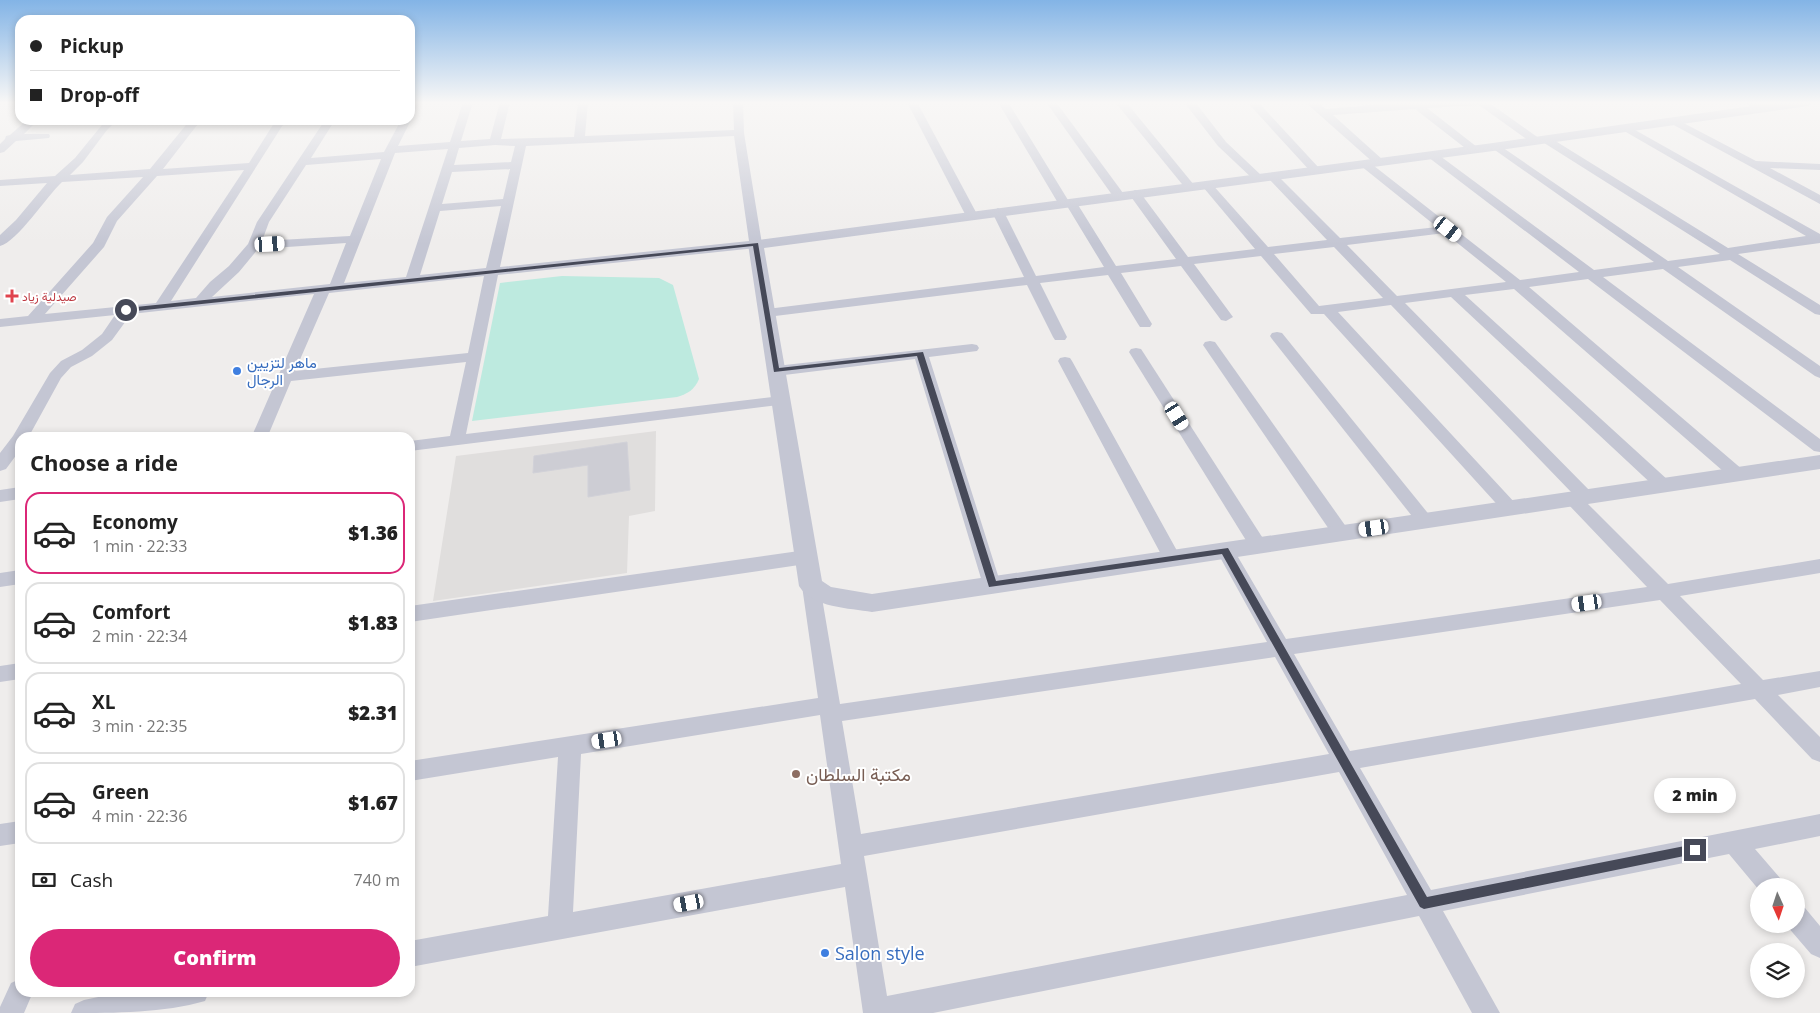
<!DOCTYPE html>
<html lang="en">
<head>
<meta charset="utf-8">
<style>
	body { margin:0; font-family:"Open Sans",Vazirmatn,sans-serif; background:#f6f6f6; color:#222; height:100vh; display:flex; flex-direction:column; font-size:19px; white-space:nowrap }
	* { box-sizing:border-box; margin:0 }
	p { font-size:16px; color:#767676 }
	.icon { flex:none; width:28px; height:28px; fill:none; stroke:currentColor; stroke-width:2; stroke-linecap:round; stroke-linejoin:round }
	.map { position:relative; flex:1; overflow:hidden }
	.sheet { position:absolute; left:15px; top:432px; width:400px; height:565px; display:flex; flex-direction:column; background:#fff; border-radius:15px; box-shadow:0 2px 8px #0003 }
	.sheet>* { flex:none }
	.banner { position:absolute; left:15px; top:15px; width:400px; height:110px; border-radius:15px; box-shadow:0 2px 8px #0003; display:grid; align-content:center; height:110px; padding:0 15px; background:#fff }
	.needle { width:32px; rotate:177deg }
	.buttons { position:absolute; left:1750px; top:878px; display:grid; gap:10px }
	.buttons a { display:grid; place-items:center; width:55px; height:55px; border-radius:50%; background:#fff; box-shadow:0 2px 8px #0003; font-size:25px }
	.end { position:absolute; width:22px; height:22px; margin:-11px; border:6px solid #464958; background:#fff; box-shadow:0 0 0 2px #fff }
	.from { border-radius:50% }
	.bubble { position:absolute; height:35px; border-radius:18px; background:#fff; box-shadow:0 2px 8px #0003; font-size:16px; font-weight:800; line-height:35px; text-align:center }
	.car { position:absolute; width:15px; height:30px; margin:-15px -8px; border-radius:6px; box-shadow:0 0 4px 1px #0007; background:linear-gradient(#fff 24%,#345 0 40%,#fff 0 76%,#345 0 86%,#fff 0) }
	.banner b { display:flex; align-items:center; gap:18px; height:48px; font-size:19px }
	.banner b+b { border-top:1px solid #e0e0e0 }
	.banner i { width:12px; height:12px; background:#222 }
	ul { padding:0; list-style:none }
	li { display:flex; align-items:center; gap:15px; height:82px; margin:0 10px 8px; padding:0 5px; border:2px solid #e0e0e0; border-radius:15px }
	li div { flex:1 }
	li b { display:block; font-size:19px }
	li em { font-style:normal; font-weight:800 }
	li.selected { border-color:#db2777 }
	li>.icon { width:45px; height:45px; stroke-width:1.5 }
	h2 { padding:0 15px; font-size:22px; line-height:60px }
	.pay { display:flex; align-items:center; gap:12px; height:55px; padding:0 15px; font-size:19px }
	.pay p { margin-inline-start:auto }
	.cta { display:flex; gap:10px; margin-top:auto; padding:10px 15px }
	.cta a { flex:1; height:58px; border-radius:30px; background:#db2777; color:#fff; font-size:20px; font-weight:800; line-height:58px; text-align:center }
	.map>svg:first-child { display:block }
	.education { fill:#e0dedd }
	.green { fill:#bdeadf }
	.building { fill:#cdcdd4; stroke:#d1d1d8 }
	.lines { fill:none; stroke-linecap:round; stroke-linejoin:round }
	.minor { fill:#c4c6d3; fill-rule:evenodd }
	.tertiary { fill:#c4c6d3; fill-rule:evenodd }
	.route { fill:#464958 }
	.health-dot { fill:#e0444e; stroke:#fff; stroke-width:2 }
	.shop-dot { fill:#3f7fe0; stroke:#fff; stroke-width:2 }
	.education-dot { fill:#8d6e63; stroke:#fff; stroke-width:2 }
	.labels { text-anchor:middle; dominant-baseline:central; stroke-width:4; stroke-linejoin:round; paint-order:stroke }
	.far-health-label { font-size:12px; fill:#be3a42; stroke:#fff; text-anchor:start }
	.shop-label { font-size:15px; fill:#366cbe; stroke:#fff; text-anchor:start }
	.near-education-label { font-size:18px; fill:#785e54; stroke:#fff; text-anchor:start }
	.near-shop-label { font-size:18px; fill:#366cbe; stroke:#fff; text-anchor:start }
</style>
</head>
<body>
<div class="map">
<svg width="1820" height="1013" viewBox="0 0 1820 1013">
	<rect width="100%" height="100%" fill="#efedec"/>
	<path class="education" d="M656,431l-1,80 -26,5 -2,57 -194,28 23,-145z"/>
	<path class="green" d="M562,276l97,2 14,7 26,94c-4,10 -11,15 -22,18l-205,24 28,-138z"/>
	<path class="building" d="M627,442l3,48 -42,7v-32l-55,8 1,-17z"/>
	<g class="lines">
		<g class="minor">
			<path d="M410,102h9l-5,12 -4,1z"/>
			<path d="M463,102h10l-12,39 29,-2 10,-37h10l-9,37 73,-2 4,-35h10l-3,34 149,-6 -1,-28h10l1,31 18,111 -6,4 -258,27 -32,159 315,-38 6,2 2,3 -2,3 -377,47v-10l40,-5 16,-74 -175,19 -24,57h-16l63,-144 -183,20 -19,26 -20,16 -21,11 -10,11 -33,60h-8v12l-14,19 -6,2v-18l13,-17 37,-63 11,-12 21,-11 20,-16 13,-19 -115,12v-8l28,-3 65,-73 14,-26 36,-40 -81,5c-15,14 -45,60 -62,64v-11l16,-15 31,-37 -47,3v-6l55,-4 20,-18 31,-38h11l-10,10 -24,32 -13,13 80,-6 40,-49h11l-38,49 86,-6 27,-43h10l-115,181 25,-3 14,-16 19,-16 19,-22 9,-22 68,-102h10l-24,38 73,-6 17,-32h9v-2l1,2 -13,26 52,-4zM734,136l15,105 -249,26 26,-121zM495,145l20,1 -4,16 -57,3 5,-17zM448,149l-42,128 -62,6 51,-130zM381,159l-31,77 -88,5 7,-19 37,-57zM510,169l-7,30 -61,5 10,-32zM244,170l-88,133 -111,11 59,-67 13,-26 40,-45zM501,206l-15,62 -66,7 20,-64zM346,243l-16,41 -118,13 27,-25 19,-23zM484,276l-16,77 -173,18 34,-78z"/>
			<path d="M907,102h10l61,114 -2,3h-8l-2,-3z"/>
			<path d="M998,102h10l60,98h7l41,66 60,-7 -47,-65 6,-4 4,1 49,66 67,-8 -52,-62 -2,-2 6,-3 4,1 57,64 59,-7 -59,-62 -2,-2 6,-3 4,1 64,64 97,-11 -76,-61 -2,-2 6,-3 4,1 151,118 59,-8 -151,-115 -2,-2 2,-2h8l158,117 60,-8 -162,-114 -1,-2 1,-2 4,-1 172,118 52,-7 -179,-113 -5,3 -4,-1 -53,-38 -52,3 50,39 2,2 -6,3 -4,-1 -54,-42 -82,6 50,45 2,2 -2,2h-8l-70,-62h12l9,7 82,-7h80l52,37 5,-3 4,1 179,111 78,-12 -187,-108 1,-2h8l192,108v9l-82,11 82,51v10l-5,-1 -85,-54 -52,7 142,99v12l-5,-2 -152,-107 -60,8 217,162v13l-6,-1 -226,-172 -59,8 214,183 2,4 -2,4 -6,2 -6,-2 -217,-189 -49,6 204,186 3,4 -3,4 -6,2 -6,-2 -206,-192 -46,6 187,190 3,4 -3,4 -5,2 81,81 152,-25v14l-140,23 83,84 57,-9v16l-42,8 42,42v25l-8,-3 -57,-60 -395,69 71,122 389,-76v22l-65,13 25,29 3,8h-24v4l-30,-36 -286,57 57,102h-28l-53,-97 -486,97h-70l-18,-126 -435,80v-26l138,-25 10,-159 -148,24v-20l408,-63 -16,-112 2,-5 7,-2 7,2 2,5 20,118 427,-62 -51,-92 3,-5 6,-2 6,2 55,94 361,-52 -80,-84 -3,-4 3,-4 5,-2 -181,-188 -53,7 178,192 3,4 -3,4 -6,2 -6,-2 -180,-198h-13l-50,-58 -67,8 39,53 -7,4 -5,-1 -40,-54 -60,7 31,51 -2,3h-10l-2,-3 -30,-49 -68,8 27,54 -2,3h-10l-2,-3 -26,-52 -260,32 -5,-1 -2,-3 7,-4 257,-32 -32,-65 6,-4 6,4 32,64 68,-9 -37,-61h-7l-2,-3zM1445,233l61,49 -109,14 -50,-51zM1334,247l49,51 -64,8 -45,-52zM1660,600l81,84 -391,67 -56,-97zM1275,657l54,97 -468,80 -19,-113zM820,715l21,149 -268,48 8,-158zM1339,772l68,123 -520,101 -23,-140z"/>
			<path d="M1046,102h10l67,91 2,3 -2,3h-8z"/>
			<path d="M1115,102h11l68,83 2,2 -2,2h-8z"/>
			<path d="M1184,102h11l31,40 36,34 2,2 -2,2h-8l-36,-34z"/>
			<path d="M1247,102h11l61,66 2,2 -2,2h-8z"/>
			<path d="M1743,102h14l10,7 -1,2h-8z"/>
			<path d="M1674,118l82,43 64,3v6l-50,-2 50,27v9l-150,-81 -1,-2 1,-2z"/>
			<path d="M27,120h11l-14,14h25l1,2 -1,2 -33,3 -12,11 -4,1v-9l5,-5 1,-3 4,-1z"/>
			<path d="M1277,332l5,1 149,184 3,4 -3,4 -6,2 -6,-2 -147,-186 -2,-3 2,-3z"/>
			<path d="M1210,341l5,1 132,186 3,5 -3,5 -6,1 -6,-1 -132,-193 2,-3z"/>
			<path d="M972,344l5,1 2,3 -2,3 -48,6 72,228 -2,5 -7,2 -7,-2 -2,-5 -68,-226 -139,17 -5,-2 -3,-3 3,-3 5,-2z"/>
			<path d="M1136,348l5,1 2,3 121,188 3,5 -3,5 -6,2 -6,-2 -123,-198 2,-3z"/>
			<path d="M1065,357l5,1 2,3 109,197 -2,5 -7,2 -7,-2 -2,-5 -105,-197 2,-3z"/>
			<path d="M20,487v12l-20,3v-12z"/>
			<path d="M806,550l7,2 2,5 -2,5 -7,2 -396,58v-16z"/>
			<path d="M20,570v14l-20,3v-14z"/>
			<path d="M20,663v16l-20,3v-16z"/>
			<path d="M20,821v22l-20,3v-22z"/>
			<path d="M1796,905l9,3 15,18v32l-9,-4 -24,-28 -1,-2h10z"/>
			<path d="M20,979v13h13l-9,21h-24v-6l11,-24z"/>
			<path d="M122,992h87l-4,9c-41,12 -90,12 -134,12l4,-9 9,-4z"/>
		</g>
		<path class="tertiary" d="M1780,102h34l-6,4 -315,45 -729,97 58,333 9,6 41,7 948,-139v14l-948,143c-22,-4 -60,-4 -73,-26l-51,-342 3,-3 742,-98z"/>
	</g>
	<linearGradient id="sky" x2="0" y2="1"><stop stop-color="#83b4e6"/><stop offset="0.42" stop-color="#f8f7f6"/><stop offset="1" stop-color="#f8f7f6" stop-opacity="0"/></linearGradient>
	<rect width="1820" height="244" fill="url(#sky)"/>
	<path class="route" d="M758,243l21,125 144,-16 73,229 232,-33 199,349 268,-53 4,2 2,4 -2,3 -275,56 -4,-2 -198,-353 -233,33 -72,-231 -143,16 -21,-126 -627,66 -4,-2 4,-2z"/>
	<path class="health-dot" d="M9.5 288.5h5v5h5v5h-5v5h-5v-5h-5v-5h5z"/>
	<g class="shop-dot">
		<circle cx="237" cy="371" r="5"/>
		<circle cx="825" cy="953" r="5"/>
	</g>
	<circle class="education-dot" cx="796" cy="774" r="5"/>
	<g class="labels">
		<g class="far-health-label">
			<text x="22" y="296">صيدلية زياد</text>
		</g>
		<g class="shop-label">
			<text x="247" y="362">ماهر لتزيين<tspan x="247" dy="17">الرجال</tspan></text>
		</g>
		<g class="near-education-label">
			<text x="806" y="774">مكتبة السلطان</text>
		</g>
		<g class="near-shop-label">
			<text x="835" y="953">Salon style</text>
		</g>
	</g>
</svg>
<div class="buttons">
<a><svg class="needle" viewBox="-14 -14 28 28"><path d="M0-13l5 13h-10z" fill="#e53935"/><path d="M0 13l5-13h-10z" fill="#767676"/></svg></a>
<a><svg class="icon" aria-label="layers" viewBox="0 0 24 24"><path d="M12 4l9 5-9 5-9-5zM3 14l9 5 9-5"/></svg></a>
</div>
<i class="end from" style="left:126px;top:310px"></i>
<i class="end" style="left:1695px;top:850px"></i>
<div class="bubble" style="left:1654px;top:778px;width:82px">2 min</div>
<i class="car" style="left:1448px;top:229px;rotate:128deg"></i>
<i class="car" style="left:270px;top:244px;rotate:87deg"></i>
<i class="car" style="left:1177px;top:416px;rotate:148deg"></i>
<i class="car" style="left:1374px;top:528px;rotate:262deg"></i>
<i class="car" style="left:1587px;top:603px;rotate:262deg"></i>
<i class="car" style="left:607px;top:740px;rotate:261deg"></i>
<i class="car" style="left:689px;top:903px;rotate:260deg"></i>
<div class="banner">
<b><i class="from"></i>Pickup</b>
<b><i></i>Drop-off</b>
</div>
<section class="sheet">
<h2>Choose a ride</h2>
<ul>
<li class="selected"><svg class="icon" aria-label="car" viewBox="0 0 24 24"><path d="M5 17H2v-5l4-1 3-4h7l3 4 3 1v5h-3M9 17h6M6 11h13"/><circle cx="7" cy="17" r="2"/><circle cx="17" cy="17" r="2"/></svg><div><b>Economy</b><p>1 min · 22:33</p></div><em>$1.36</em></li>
<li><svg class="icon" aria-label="car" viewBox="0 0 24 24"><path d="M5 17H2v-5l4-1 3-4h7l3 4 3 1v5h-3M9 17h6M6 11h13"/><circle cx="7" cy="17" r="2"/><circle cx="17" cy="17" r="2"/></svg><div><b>Comfort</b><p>2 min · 22:34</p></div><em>$1.83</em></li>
<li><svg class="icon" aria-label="car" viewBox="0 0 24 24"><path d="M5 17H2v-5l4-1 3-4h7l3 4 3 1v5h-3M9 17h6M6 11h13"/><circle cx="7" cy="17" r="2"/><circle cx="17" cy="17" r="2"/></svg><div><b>XL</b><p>3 min · 22:35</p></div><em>$2.31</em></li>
<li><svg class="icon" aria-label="car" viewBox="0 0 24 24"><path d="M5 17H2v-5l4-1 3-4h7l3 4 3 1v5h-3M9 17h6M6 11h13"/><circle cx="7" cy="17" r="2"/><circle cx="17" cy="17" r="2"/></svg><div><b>Green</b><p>4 min · 22:36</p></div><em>$1.67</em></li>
</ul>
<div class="pay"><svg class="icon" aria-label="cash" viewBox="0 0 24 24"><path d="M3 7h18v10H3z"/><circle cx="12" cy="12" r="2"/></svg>Cash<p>740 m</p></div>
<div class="cta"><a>Confirm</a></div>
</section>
</div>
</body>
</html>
